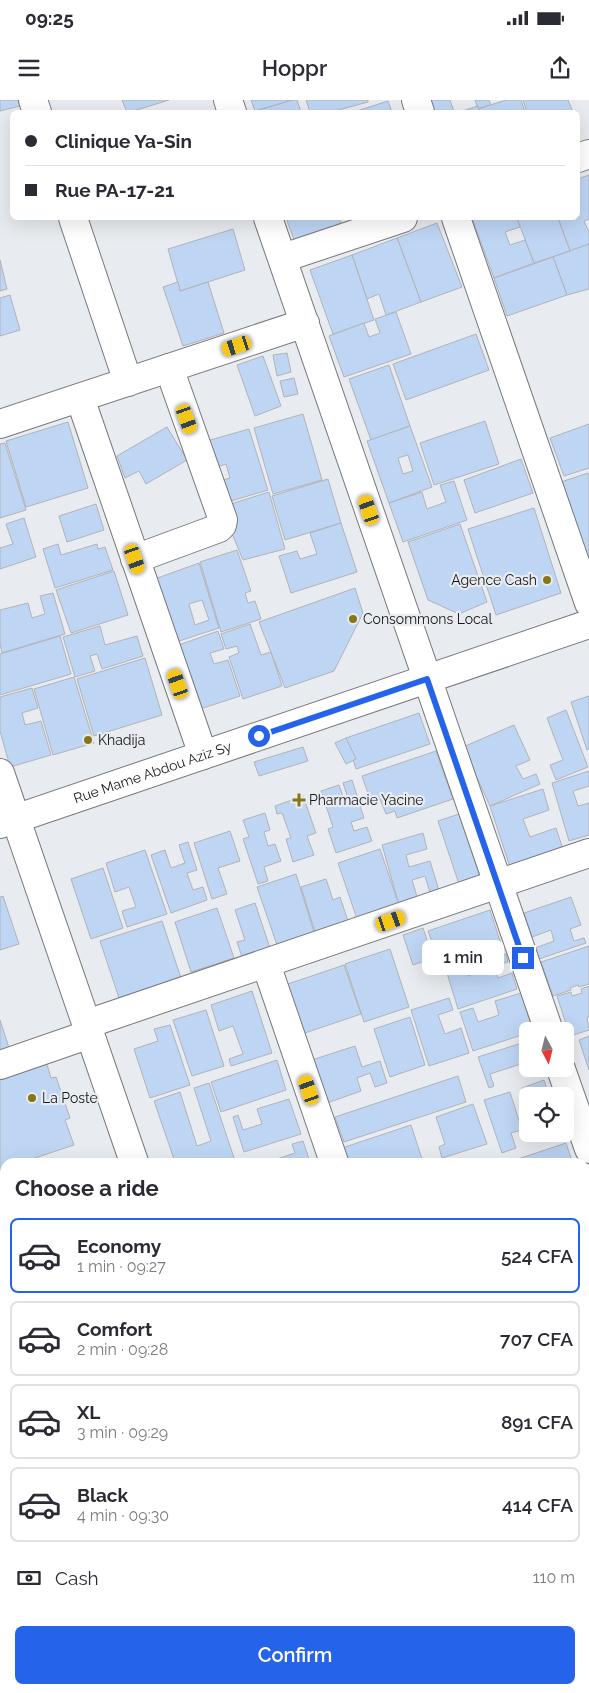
<!DOCTYPE html>
<html lang="en">
<head>
<meta charset="utf-8">
<style>
	body { margin:0; font-family:Raleway,sans-serif; background:#f2f2f3; color:#2b2b33; height:100vh; display:flex; flex-direction:column; font-size:19px; white-space:nowrap }
	* { box-sizing:border-box; margin:0 }
	p { font-size:16px; color:#7c7c81 }
	.icon { flex:none; width:28px; height:28px; fill:none; stroke:currentColor; stroke-width:2; stroke-linecap:round; stroke-linejoin:round }
	.map { position:relative; flex:1; overflow:hidden }
	.side { position:absolute; left:0px; top:1058px; width:590px; height:536px; display:flex; flex-direction:column; background:#fff; border-radius:15px 15px 0 0; box-shadow:0 5px 20px #0002 }
	.side>* { flex:none }
	.banner { position:absolute; left:10px; top:10px; width:570px; height:110px; border-radius:8px; box-shadow:0 5px 20px #0002; display:grid; align-content:center; height:110px; padding:0 15px; background:#fff }
	.needle { width:32px; rotate:173deg }
	.tools { position:absolute; left:519px; top:922px; display:grid; gap:10px }
	.tools a { display:grid; place-items:center; width:55px; height:55px; border-radius:8px; background:#fff; box-shadow:0 5px 20px #0002; font-size:25px }
	.end { position:absolute; width:22px; height:22px; margin:-11px; border:6px solid #2563eb; background:#fff; box-shadow:0 0 0 2px #fff }
	.from { border-radius:50% }
	.bubble { position:absolute; height:35px; border-radius:8px; background:#fff; box-shadow:0 5px 20px #0002; font-size:16px; font-weight:600; line-height:35px; text-align:center }
	.car { position:absolute; width:15px; height:30px; margin:-15px -8px; border-radius:6px; box-shadow:0 0 4px 1px #0007; background:linear-gradient(#f5c518 24%,#345 0 40%,#f5c518 0 76%,#345 0 86%,#f5c518 0) }
	.banner b { display:flex; align-items:center; gap:18px; height:48px; font-size:19px }
	.banner b+b { border-top:1px solid #e1e1e2 }
	.banner i { width:12px; height:12px; background:#2b2b33 }
	ul { padding:0; list-style:none }
	li { display:flex; align-items:center; gap:15px; height:75px; margin:0 10px 8px; padding:0 5px; border:2px solid #e1e1e2; border-radius:8px }
	li div { flex:1 }
	li b { display:block; font-size:19px }
	li em { font-style:normal; font-weight:600 }
	li.selected { border-color:#2563eb }
	li>.icon { width:45px; height:45px; stroke-width:1.5 }
	h2 { padding:0 15px; font-size:22px; line-height:60px }
	.pay { display:flex; align-items:center; gap:12px; height:55px; padding:0 15px; font-size:19px }
	.pay p { margin-inline-start:auto }
	.button { display:flex; gap:10px; margin-top:auto; padding:10px 15px }
	.button a { flex:1; height:58px; border-radius:8px; background:#2563eb; color:#fff; font-size:20px; font-weight:600; line-height:58px; text-align:center }
	.status { display:flex; justify-content:space-between; align-items:center; height:35px; padding:0 25px; background:#fff; direction:ltr }
	.status svg { height:14px; fill:currentColor }
	header { display:flex; justify-content:space-between; align-items:center; height:65px; padding:0 15px; background:#fff; font-size:22px; font-weight:600 }
	.map>svg:first-child { display:block }
	.built { fill:#d7dfe9 }
	.green { fill:#bed7a0 }
	.building { fill:#bed5f4; stroke:#b1b3b7; fill-rule:evenodd }
	.lines { fill:none; stroke-linecap:round; stroke-linejoin:round }
	.minor-casing { stroke:#76787c; stroke-width:30 }
	.tertiary-casing { stroke:#76787c; stroke-width:30 }
	.minor { stroke:#fff; stroke-width:28 }
	.tertiary { stroke:#fff; stroke-width:28 }
	.route { stroke:#2563eb; stroke-width:6 }
	.poi-dot { fill:#867619; stroke:#e8ebef; stroke-width:2 }
	.labels { text-anchor:middle; dominant-baseline:central; stroke-width:4.5; stroke-linejoin:round; paint-order:stroke }
	.poi-label { font-size:14px; fill:#171819; stroke:#e8ebef; text-anchor:start }
	.street-label { font-size:14px; fill:#171819; stroke:#e8ebef }
</style>
</head>
<body>
<div class="status"><b>09:25</b><svg viewBox="0 0 49 12"><path d="M0 12V9h3v3zM5 12V6h3v6zM10 12V3h3v9zM15 12V0h3v12zM26 1h20v11H26zM47 4h2v5h-2z"/></svg></div>
<header><svg class="icon" aria-label="menu" viewBox="0 0 24 24"><path d="M4 6h16M4 12h16M4 18h16"/></svg>Hoppr<svg class="icon" aria-label="share" viewBox="0 0 24 24"><path d="M12 15V3M7 8l5-5 5 5M5 13v7h14v-7"/></svg></header>
<div class="map">
<svg width="589" height="1593" viewBox="0 0 589 1593">
	<rect width="100%" height="100%" fill="#e8ebef"/>
	<g class="built">
		<path d="M5,1303v115l-5,2v-115z"/>
		<path d="M5,1445v144h296l1,4h-302v-146z"/>
	</g>
	<path class="green" d="M589,1219v128l-4,2v-129z"/>
	<g class="building">
		<path d="M0,0h18l2,6 -20,5z"/>
		<path d="M122,0h47l-39,12h-3z"/>
		<path d="M251,0h42l-38,11z"/>
		<path d="M293,0h4l4,12h-46v-1z"/>
		<path d="M306,0h62v2l-37,10h-21z"/>
		<path d="M423,0h27l4,12h-27z"/>
		<path d="M475,0h14l2,5 -13,4z"/>
		<path d="M506,0h15l4,12h-45l-2,-3z"/>
		<path d="M523,0h45l5,12h-46z"/>
		<path d="M388,1l4,11h-38z"/>
		<path d="M478,6l2,6h-21z"/>
		<path d="M589,75v44l-5,2 5,11v12l-19,7 -12,-33h20v-39z"/>
		<path d="M286,118h53l4,9 -48,15z"/>
		<path d="M472,118h45l3,9 -15,5 5,13 15,-5 9,23 -40,15z"/>
		<path d="M517,118h41l12,33 -36,12z"/>
		<path d="M437,123l25,64 -41,15 -24,-64z"/>
		<path d="M233,129l12,41 -65,21 -12,-42z"/>
		<path d="M397,138l24,64 -35,13 -7,-21 -12,5 -15,-44z"/>
		<path d="M589,144v45l-22,6 -14,-38z"/>
		<path d="M352,155l22,65 -41,14 -23,-64z"/>
		<path d="M553,157l14,38 -60,21 -13,-38z"/>
		<path d="M0,160l7,29 -7,2z"/>
		<path d="M178,182l2,9 28,-9 16,51 -41,13 -20,-59z"/>
		<path d="M10,195l10,35 -20,6v-38z"/>
		<path d="M396,212l15,42 -67,23 -15,-41 35,-13 5,14 11,-4 -5,-14z"/>
		<path d="M476,234l13,36 -83,30 -13,-36z"/>
		<path d="M287,253l4,19 -14,4 -4,-21z"/>
		<path d="M263,256l18,50 -26,10 -18,-51z"/>
		<path d="M389,265l21,61 -39,14 -22,-61z"/>
		<path d="M294,278l4,16 -14,3 -4,-16z"/>
		<path d="M303,314l19,66 -49,14 -19,-66z"/>
		<path d="M485,321l14,43 -65,21 -14,-42z"/>
		<path d="M68,322l20,66 -62,19 -20,-66z"/>
		<path d="M589,324v44l-25,8 -14,-38z"/>
		<path d="M410,326l22,61 -43,16 -22,-62zM408,355l5,16 -10,3 -5,-16z"/>
		<path d="M167,327l20,33 -41,24 -7,-13 -14,7 -8,-22z"/>
		<path d="M249,329l19,61 -47,14 -6,-22 15,-4 -4,-14 -15,5 -8,-27z"/>
		<path d="M5,343l21,67 -26,8v-74z"/>
		<path d="M521,359l12,34 -58,20 -11,-33z"/>
		<path d="M588,373l1,4v92l-31,-86z"/>
		<path d="M328,379l13,44 -56,17 -13,-44z"/>
		<path d="M454,381l13,39 -64,22 -14,-39 33,-11 5,17 19,-7 -6,-17z"/>
		<path d="M269,392l16,57 -42,11 -22,-53z"/>
		<path d="M96,404l8,26 -37,12 -8,-26z"/>
		<path d="M534,408l27,85 -65,22 -28,-86z"/>
		<path d="M24,418l12,39 -36,12v-21l13,-4 -7,-20z"/>
		<path d="M341,423l16,49 -66,21 -12,-37 18,-5 3,8 17,-5 -7,-21z"/>
		<path d="M460,424l27,78 -28,12 -31,-14 -20,-58z"/>
		<path d="M58,444l3,11 36,-11 1,5 7,-2 8,23 -58,18 -12,-39z"/>
		<path d="M237,450l14,41 -6,2 3,10 7,-2 6,18 -40,13 -21,-70z"/>
		<path d="M199,463l20,65 -46,15 -21,-63zM202,500l7,20 -14,5 -6,-21z"/>
		<path d="M114,471l14,44 -57,18 -15,-43z"/>
		<path d="M355,488l8,25 -29,58 -49,17 -26,-66z"/>
		<path d="M53,493l12,41 -63,19 -2,-9v-34l28,-7 4,15 13,-4 -5,-18z"/>
		<path d="M250,524l11,31 10,-3 11,34 -39,13 -14,-42 10,-4 -2,-7 -11,3 -5,-15z"/>
		<path d="M100,526l5,19 32,-9 6,20 -41,13 -5,-15 -7,2 5,15 -20,6 -12,-40z"/>
		<path d="M218,531l6,18 -14,4 4,11 14,-4 12,36 -46,15 -21,-64z"/>
		<path d="M60,536l11,38 -71,21v-41z"/>
		<path d="M145,558l17,57 -68,21 -17,-57z"/>
		<path d="M74,577l20,66 -41,12 -19,-66z"/>
		<path d="M32,588l6,20 -16,5 3,12 16,-4 10,34 -41,12 -10,-36v-34z"/>
		<path d="M589,596v53l-2,1 -16,-48z"/>
		<path d="M566,610l22,57 -32,13 -6,-15 13,-5 -16,-42z"/>
		<path d="M419,613l11,31 -74,25 -10,-31z"/>
		<path d="M514,625l16,35 -14,6 7,13 13,-5 4,10 -50,22 -27,-59z"/>
		<path d="M346,638l10,21 -10,5 -11,-21z"/>
		<path d="M303,647l5,14 -49,15 -5,-14z"/>
		<path d="M436,651l17,48 -56,19 -2,-7 -9,3 -6,-15 -9,3 -9,-26z"/>
		<path d="M589,671v15l-16,5 5,15 11,-3v32l-20,6 -17,-58z"/>
		<path d="M352,680l12,38 -13,4 3,9 13,-4 5,14 -36,12 -8,-24 5,-2 -12,-36 18,-6 6,17 4,-1 -6,-18z"/>
		<path d="M543,689l6,21 -26,9 7,18 26,-9 7,21 -53,18 -20,-61z"/>
		<path d="M303,696l13,37 -9,3 7,19 -21,7 -7,-23 5,-1 -9,-25 -5,1 -2,-8z"/>
		<path d="M265,713l5,17 -6,2 4,14 7,-2 6,17 -17,6 4,14 -10,3 -15,-45 6,-2 -6,-17z"/>
		<path d="M459,714l21,63 -21,7 -21,-63z"/>
		<path d="M230,731l10,30 -22,7 9,26 -15,5 -18,-56z"/>
		<path d="M423,733l4,16 -21,6 3,12 21,-6 10,33 -9,2 -6,-20 -13,4 6,20 -19,5 -17,-60z"/>
		<path d="M188,742l9,28 -10,3 6,17 10,-3 4,13 -36,13 -20,-58 14,-5 6,18 14,-5 -6,-18z"/>
		<path d="M380,749l19,56 -42,14 -19,-56z"/>
		<path d="M145,750l22,64 -40,13 -5,-16 14,-4 -7,-20 -14,5 -9,-29z"/>
		<path d="M103,768l20,60 -32,11 -20,-60z"/>
		<path d="M296,774l18,58 -37,13 -20,-58z"/>
		<path d="M326,779l7,21 7,-3 8,24 -33,11 -14,-45z"/>
		<path d="M3,796l16,48 -19,6v-53z"/>
		<path d="M571,797l10,28 -11,4 4,12 10,-3 2,5 -47,16 -4,-11 19,-7 -3,-11 -19,7 -8,-24z"/>
		<path d="M255,803l15,45 -28,9 -5,-15 8,-2 -10,-30z"/>
		<path d="M217,808l17,50 -43,14 -16,-50z"/>
		<path d="M490,810l13,40 -9,3 -3,-9 -16,5 3,9 -24,8 -5,-14 -12,4 -9,-25z"/>
		<path d="M162,821l19,57 -62,20 -19,-57z"/>
		<path d="M423,828l10,30 -20,7 -10,-30z"/>
		<path d="M589,846v38l-10,3 -1,-2 -8,3 1,2 -18,6 -12,-34z"/>
		<path d="M390,849l19,58 -45,15 -19,-58z"/>
		<path d="M506,854l2,8 -14,4 4,12 14,-5 5,16 -59,20 -11,-36 18,-6 3,9 9,-3 -3,-9z"/>
		<path d="M344,865l17,49 -62,21 -17,-49z"/>
		<path d="M589,886v31h-2l2,13 -19,6 -13,-40 14,-4 1,4 10,-3 -1,-4z"/>
		<path d="M252,891l20,62 -41,13 -2,-7 14,-5 -10,-28 -14,5 -8,-26z"/>
		<path d="M521,893l12,38h-5v2l-55,18 -13,-39 13,-4 5,14 21,-7 -4,-14z"/>
		<path d="M449,898l4,12 -15,5 7,19 16,-6 8,25 -40,13 -18,-56z"/>
		<path d="M206,910l18,56 -32,10 -19,-56z"/>
		<path d="M410,917l15,48 -35,12 -16,-48z"/>
		<path d="M0,920l10,31 -10,4z"/>
		<path d="M170,925l20,60 -40,13 -16,-49 24,-8 -4,-12z"/>
		<path d="M589,936v34l-10,-30z"/>
		<path d="M528,941v28h19l-19,6 -4,-12 -34,11 4,12 -5,2 -11,-31z"/>
		<path d="M355,946l7,21 18,-6 7,22 -12,4 -5,-14 -13,5 4,13 -34,12 -15,-43z"/>
		<path d="M277,960l9,30 -65,22 -10,-30z"/>
		<path d="M46,961l5,17 5,-1 14,41 -5,2 9,25 -51,17h-18v7l-5,1v-94z"/>
		<path d="M458,976l8,26 -122,40 -9,-25z"/>
		<path d="M544,980l5,16h-16l-2,-4 -7,2 -2,-6z"/>
		<path d="M209,983l25,75 -15,4h-44l-21,-61 26,-9 17,54 14,-5 -17,-53z"/>
		<path d="M510,992l12,38 -11,3 5,15 -14,5 -18,-53z"/>
		<path d="M289,999l12,35 -57,18 -11,-35 5,-2 5,15 19,-6 -5,-15z"/>
		<path d="M473,1004l14,40 -45,14 -3,-11 6,-3 -9,-27z"/>
		<path d="M411,1025l12,37h-76l-5,-14z"/>
		<path d="M303,1041l7,21h-42l27,-9 -3,-9z"/>
		<path d="M566,1043l5,15 -14,4h-48z"/>
		<path d="M589,1097v81l-4,1v-81z"/>
		<path d="M5,1115v44l-5,2v-45z"/>
		<path d="M5,1193v69l-5,2v-69z"/>
		<path d="M589,1513v46l-4,1v-45z"/>
		<path d="M359,1589h59l1,4h-59z"/>
		<path d="M436,1589h45l1,4h-45z"/>
		<path d="M485,1589h55l-11,4h-42z"/>
	</g>
	<g class="lines">
		<g class="minor-casing">
			<g id="minor">
				<path d="M33,0l4,12"/>
				<path d="M228,0l4,12"/>
				<path d="M416,0l4,12"/>
				<path d="M578,58l11,-4"/>
				<path d="M73,118l55,164"/>
				<path d="M268,118l281,813"/>
				<path d="M456,118l133,385"/>
				<path d="M283,158l120,-40"/>
				<path d="M80,298l123,357"/>
				<path d="M0,324l305,-101"/>
				<path d="M135,459l84,-31 3,-3 1,-5 -54,-152"/>
				<path d="M0,673l134,389"/>
				<path d="M266,864l68,198"/>
				<path d="M87,924l502,-171"/>
				<path d="M0,965l90,-31"/>
				<path d="M561,969l28,80"/>
				<path d="M585,1206l4,-1"/>
				<path d="M0,1288l5,-2"/>
				<path d="M585,1414l4,-1"/>
				<path d="M0,1433l5,-2"/>
				<path d="M585,1581l4,-2"/>
				<path d="M316,1589l1,4"/>
				<path d="M549,1593l12,-4"/>
			</g>
		</g>
		<g class="tertiary-casing">
			<g id="tertiary">
				<path id="s1" d="M0,724l589,-200"/>
			</g>
		</g>
		<use href="#minor" class="minor"/>
		<use href="#tertiary" class="tertiary"/>
	</g>
	<g class="lines">
		<path class="route" d="M259,636l168,-57 96,279"/>
	</g>
	<g class="poi-dot">
		<circle cx="547" cy="480" r="5"/>
		<circle cx="353" cy="519" r="5"/>
		<circle cx="88" cy="640" r="5"/>
		<path d="M296.5 692.5h5v5h5v5h-5v5h-5v-5h-5v-5h5z"/>
		<circle cx="32" cy="998" r="5"/>
	</g>
	<g class="labels">
		<g class="poi-label">
			<text x="537" y="480" text-anchor="end">Agence Cash</text>
			<text x="363" y="519">Consommons Local</text>
			<text x="98" y="640">Khadija</text>
			<text x="309" y="700">Pharmacie Yacine</text>
			<text x="42" y="998">La Poste</text>
		</g>
		<g class="street-label">
			<text stroke="none"><textPath href="#s1" startOffset="161">Rue Mame Abdou Aziz Sy</textPath></text>
		</g>
	</g>
</svg>
<div class="tools">
<a><svg class="needle" viewBox="-14 -14 28 28"><path d="M0-13l5 13h-10z" fill="#e53935"/><path d="M0 13l5-13h-10z" fill="#7c7c81"/></svg></a>
<a><svg class="icon" aria-label="locate" viewBox="0 0 24 24"><circle cx="12" cy="12" r="6"/><path d="M12 2v4M12 18v4M2 12h4M18 12h4"/></svg></a>
</div>
<i class="end from" style="left:259px;top:636px"></i>
<i class="end" style="left:523px;top:858px"></i>
<div class="bubble" style="left:422px;top:840px;width:82px">1 min</div>
<i class="car" style="left:237px;top:246px;rotate:252deg"></i>
<i class="car" style="left:187px;top:319px;rotate:160deg"></i>
<i class="car" style="left:369px;top:410px;rotate:341deg"></i>
<i class="car" style="left:135px;top:459px;rotate:161deg"></i>
<i class="car" style="left:178px;top:584px;rotate:341deg"></i>
<i class="car" style="left:391px;top:821px;rotate:71deg"></i>
<i class="car" style="left:309px;top:990px;rotate:341deg"></i>
<div class="banner">
<b><i class="from"></i>Clinique Ya-Sin</b>
<b><i></i>Rue PA-17-21</b>
</div>
<section class="side">
<h2>Choose a ride</h2>
<ul>
<li class="selected"><svg class="icon" aria-label="car" viewBox="0 0 24 24"><path d="M5 17H2v-5l4-1 3-4h7l3 4 3 1v5h-3M9 17h6M6 11h13"/><circle cx="7" cy="17" r="2"/><circle cx="17" cy="17" r="2"/></svg><div><b>Economy</b><p>1 min · 09:27</p></div><em>524 CFA</em></li>
<li><svg class="icon" aria-label="car" viewBox="0 0 24 24"><path d="M5 17H2v-5l4-1 3-4h7l3 4 3 1v5h-3M9 17h6M6 11h13"/><circle cx="7" cy="17" r="2"/><circle cx="17" cy="17" r="2"/></svg><div><b>Comfort</b><p>2 min · 09:28</p></div><em>707 CFA</em></li>
<li><svg class="icon" aria-label="car" viewBox="0 0 24 24"><path d="M5 17H2v-5l4-1 3-4h7l3 4 3 1v5h-3M9 17h6M6 11h13"/><circle cx="7" cy="17" r="2"/><circle cx="17" cy="17" r="2"/></svg><div><b>XL</b><p>3 min · 09:29</p></div><em>891 CFA</em></li>
<li><svg class="icon" aria-label="car" viewBox="0 0 24 24"><path d="M5 17H2v-5l4-1 3-4h7l3 4 3 1v5h-3M9 17h6M6 11h13"/><circle cx="7" cy="17" r="2"/><circle cx="17" cy="17" r="2"/></svg><div><b>Black</b><p>4 min · 09:30</p></div><em>414 CFA</em></li>
</ul>
<div class="pay"><svg class="icon" aria-label="cash" viewBox="0 0 24 24"><path d="M3 7h18v10H3z"/><circle cx="12" cy="12" r="2"/></svg>Cash<p>110 m</p></div>
<div class="button"><a>Confirm</a></div>
</section>
</div>
</body>
</html>
